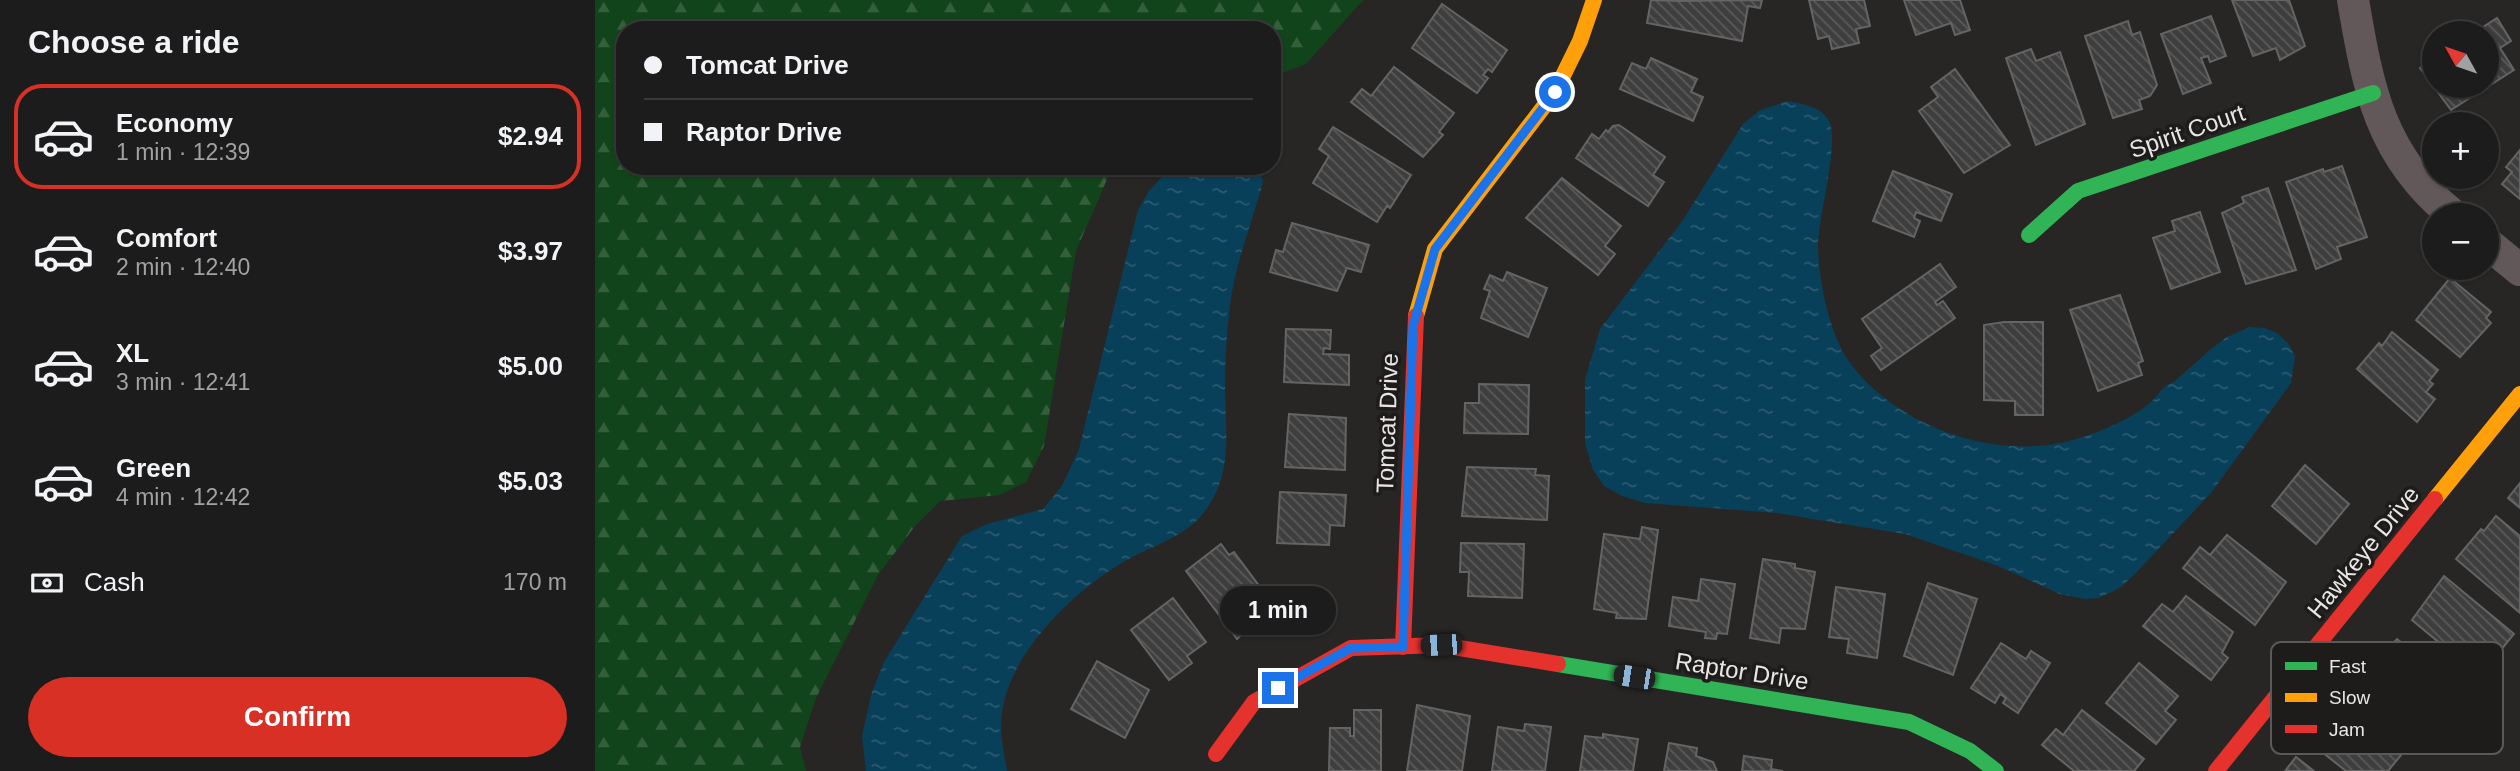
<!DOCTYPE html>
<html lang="en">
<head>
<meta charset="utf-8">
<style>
	body { margin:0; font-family:Arial,sans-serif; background:#252525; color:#f1f3f6; height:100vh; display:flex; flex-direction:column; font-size:26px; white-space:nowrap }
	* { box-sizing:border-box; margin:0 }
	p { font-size:23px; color:#a0a1a3 }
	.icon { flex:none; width:38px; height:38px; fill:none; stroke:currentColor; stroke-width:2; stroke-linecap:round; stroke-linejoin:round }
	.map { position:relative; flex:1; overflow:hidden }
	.side { display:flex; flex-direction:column; background:#1d1c1c; width:595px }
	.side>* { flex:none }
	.banner { position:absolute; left:21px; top:21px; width:665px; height:154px; border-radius:28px; box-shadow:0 2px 5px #0004,0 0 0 2px #3b3a3b; display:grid; align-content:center; height:154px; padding:0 28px; background:#1d1c1c }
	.needle { width:46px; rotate:310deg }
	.fabs { position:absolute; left:1827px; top:21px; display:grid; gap:14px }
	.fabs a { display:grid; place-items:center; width:77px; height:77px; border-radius:50%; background:#1d1c1c; box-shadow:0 2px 5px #0004,0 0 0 2px #3b3a3b; font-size:35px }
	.end { position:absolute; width:32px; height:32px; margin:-16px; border:9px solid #1a73e8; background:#fff; box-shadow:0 0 0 4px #fff }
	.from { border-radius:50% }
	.bubble { position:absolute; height:49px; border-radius:24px; background:#1d1c1c; box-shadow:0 2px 5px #0004,0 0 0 2px #3b3a3b; font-size:23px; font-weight:800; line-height:49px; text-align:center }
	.car { position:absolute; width:21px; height:42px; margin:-21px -10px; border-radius:9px; box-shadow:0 0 5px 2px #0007; background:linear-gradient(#222 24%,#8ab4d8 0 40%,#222 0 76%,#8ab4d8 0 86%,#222 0) }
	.banner b { display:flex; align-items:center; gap:24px; height:66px; font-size:26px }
	.banner b+b { border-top:2px solid #3b3a3b }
	.banner i { width:18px; height:18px; background:#f1f3f6 }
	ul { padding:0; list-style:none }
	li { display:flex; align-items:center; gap:21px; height:105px; margin:0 14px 10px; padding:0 14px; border:4px solid transparent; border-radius:28px }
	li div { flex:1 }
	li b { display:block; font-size:26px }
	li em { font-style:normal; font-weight:800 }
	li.selected { border-color:#d93025 }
	li>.icon { width:63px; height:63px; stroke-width:1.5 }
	h2 { padding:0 28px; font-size:32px; line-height:84px }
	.pay { display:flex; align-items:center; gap:18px; height:77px; padding:0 28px; font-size:26px }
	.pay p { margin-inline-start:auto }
	.cta { display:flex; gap:14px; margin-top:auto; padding:14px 28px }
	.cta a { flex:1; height:80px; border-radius:42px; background:#d93025; color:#fff; font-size:28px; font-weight:800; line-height:80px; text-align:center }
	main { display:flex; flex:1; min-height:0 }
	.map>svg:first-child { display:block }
	.forest { fill:url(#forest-firs) }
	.water { fill:url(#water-ripples) }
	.building { fill:url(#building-back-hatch); stroke:#656464; stroke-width:2 }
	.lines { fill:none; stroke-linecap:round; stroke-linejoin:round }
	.street { stroke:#625859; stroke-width:32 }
	.fast { stroke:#30b455; stroke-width:16 }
	.slow { stroke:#ff9f0a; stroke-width:16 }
	.jam { stroke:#e5322d; stroke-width:16 }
	.route { stroke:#1a73e8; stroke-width:9 }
	.labels { text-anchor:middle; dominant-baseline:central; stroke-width:7; stroke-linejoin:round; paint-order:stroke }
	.street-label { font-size:24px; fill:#e8e6e5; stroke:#1e1c1b }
	.key { fill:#1e1c1b; stroke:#5b5958; stroke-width:2 }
	.key-label { font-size:19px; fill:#e8e6e5 }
</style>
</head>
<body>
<main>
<section class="side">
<h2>Choose a ride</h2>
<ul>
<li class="selected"><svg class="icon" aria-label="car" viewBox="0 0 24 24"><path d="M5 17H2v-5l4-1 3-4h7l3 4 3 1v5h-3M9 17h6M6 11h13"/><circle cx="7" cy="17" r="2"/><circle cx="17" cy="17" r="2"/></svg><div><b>Economy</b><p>1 min · 12:39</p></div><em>$2.94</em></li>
<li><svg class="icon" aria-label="car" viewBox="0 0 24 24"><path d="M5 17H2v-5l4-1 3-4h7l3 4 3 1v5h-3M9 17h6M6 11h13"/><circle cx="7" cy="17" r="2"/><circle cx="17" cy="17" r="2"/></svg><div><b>Comfort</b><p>2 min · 12:40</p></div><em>$3.97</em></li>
<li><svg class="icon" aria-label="car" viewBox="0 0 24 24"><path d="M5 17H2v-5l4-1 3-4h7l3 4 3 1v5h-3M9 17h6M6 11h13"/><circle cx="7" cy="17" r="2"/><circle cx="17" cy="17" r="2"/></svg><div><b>XL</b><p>3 min · 12:41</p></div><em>$5.00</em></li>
<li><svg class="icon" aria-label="car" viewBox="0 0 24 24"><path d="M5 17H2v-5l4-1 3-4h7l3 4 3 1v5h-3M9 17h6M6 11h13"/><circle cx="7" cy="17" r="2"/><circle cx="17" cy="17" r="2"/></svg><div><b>Green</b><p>4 min · 12:42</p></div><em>$5.03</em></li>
</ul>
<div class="pay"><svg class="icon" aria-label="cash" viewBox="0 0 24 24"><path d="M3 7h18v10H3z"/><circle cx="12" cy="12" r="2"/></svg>Cash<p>170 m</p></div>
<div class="cta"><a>Confirm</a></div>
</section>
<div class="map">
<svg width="1925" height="771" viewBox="0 0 1925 771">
	<defs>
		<pattern id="forest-firs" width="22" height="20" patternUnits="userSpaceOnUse" patternTransform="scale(1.75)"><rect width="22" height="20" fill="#11441a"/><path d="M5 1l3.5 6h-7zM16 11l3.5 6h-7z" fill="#345f3b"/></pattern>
		<pattern id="water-ripples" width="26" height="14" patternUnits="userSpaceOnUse" patternTransform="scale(1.75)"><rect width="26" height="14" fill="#083f59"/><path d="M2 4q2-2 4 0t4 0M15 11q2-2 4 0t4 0" fill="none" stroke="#2c5b71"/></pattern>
		<pattern id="building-back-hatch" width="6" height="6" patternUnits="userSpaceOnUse" patternTransform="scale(1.75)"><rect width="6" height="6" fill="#3f3e3e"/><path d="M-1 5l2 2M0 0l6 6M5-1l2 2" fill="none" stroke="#5b5a5a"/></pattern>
	</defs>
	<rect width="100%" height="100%" fill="#272625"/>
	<path class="forest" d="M0,0h768l-57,64 -34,13v-47h-647v136h493l-10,11 -32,74 -32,195 -18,36 -27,13 -59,6 -25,25 -37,49 -62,123 -16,49 6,24h-211z"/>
	<g class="water">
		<path d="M1192,101c15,3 34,5 42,20 11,20 -11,96 -11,126 1,35 11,87 32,116 43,58 127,91 198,82 30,-3 80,-23 102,-42 9,-8 12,-18 24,-21l37,-33 16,-12 23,-10 14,1 13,5 11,10 7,13 -4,27 -80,110 -76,81 -14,13 -22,11 -14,1 -25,-5 -62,-28 -93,-32 -128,-21 -132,-10 -23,-7 -18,-10 -11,-16 -8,-27v-63l15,-51 83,-109 60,-96 16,-13z"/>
		<path d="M577,166h87l4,16c-11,41 -28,82 -33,123 -3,26 -5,53 -5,79 0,46 9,88 -20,127 -19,27 -58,36 -85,53 -48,29 -111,90 -118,149 -3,19 2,40 5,58h-141l-4,-35 10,-44 12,-30 78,-126 25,-12 56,-15 19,-23 17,-37 59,-239 11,-19z"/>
	</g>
	<g class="building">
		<path d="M1056,0l27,1 84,-1 -2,8 -12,-2 -6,35 -95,-18z"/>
		<path d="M1214,0h55l6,26 -14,3 3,14 -27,6 -3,-13 -11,3z"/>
		<path d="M1309,0h56l10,30 -15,5 -4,-12 -35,12z"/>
		<path d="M1637,0h57l16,46 -25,14 -4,-12 -23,8z"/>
		<path d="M847,4l65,46 -15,22 -4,-3 -5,6 5,3 -11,15 -65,-45z"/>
		<path d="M1616,16l15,40 -16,6 -2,-6 -7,2 10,25 -28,11 -22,-60z"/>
		<path d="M1902,18l14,23 -11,7 14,22 -63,40 -31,-42 14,-9v27h53v-53h-13z"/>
		<path d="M1533,21l4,14 8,-3 17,53 -7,11 -11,4 3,9 -29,9 -28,-82z"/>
		<path d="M1436,49l5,12 24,-9 25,72 -49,21 -30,-87z"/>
		<path d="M1056,58l46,21 -6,13 12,5 -10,24 -73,-32 12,-26 14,6z"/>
		<path d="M799,67l60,46 -15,19 4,3 -20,22 -72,-55 11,-13 9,7z"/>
		<path d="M1360,69l55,76 -46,28 -45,-62 19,-14 -7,-10z"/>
		<path d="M1024,125l46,32 -12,18 11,7 -16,24 -72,-48 16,-24 7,5 7,-9 2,2 5,-6z"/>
		<path d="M738,127l78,48 -21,33 -3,-2 -10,16 -64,-39 16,-27 -10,-7z"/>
		<path d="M1925,150v49l-18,-15 10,-12 -6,-5z"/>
		<path d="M1747,166l25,71 -30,10 4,12 -25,10 -30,-87 37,-13 1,3z"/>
		<path d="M1298,171l59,23 -11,27 -25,-9 -2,6 6,3 -6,16 -41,-16z"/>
		<path d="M967,178l59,48 -16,20 10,8 -17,21 -72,-57z"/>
		<path d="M1673,188l28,82 -50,14 -24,-71 22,-10 -2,-6z"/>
		<path d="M1605,212l20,60 -49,17 -18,-51 22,-7 -3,-10z"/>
		<path d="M697,223l77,22 -8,27 -14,-4 -10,23 -67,-19 6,-22 7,2z"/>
		<path d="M1345,264l16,23 -21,15 2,3 6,-4 12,17 -74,52 -10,-14 11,-8 -20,-29z"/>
		<path d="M912,272l40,16 -19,49 -47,-19 9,-27 -6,-2 6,-14 13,6z"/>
		<path d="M1855,278l41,34 -5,6 5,5 -31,34 -44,-37z"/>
		<path d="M1525,295l23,66 -5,2 4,12 -44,16 -28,-81z"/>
		<path d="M1409,322h39v93h-28v-14l-31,-1v-75z"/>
		<path d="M691,329l45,1 -1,19 -6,-1 -1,6 26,1v30l-65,-3z"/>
		<path d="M1797,332l46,38 -9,11 4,3 -7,8 9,7 -18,23 -60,-53 22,-26 3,3z"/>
		<path d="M884,384l50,1 -1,49 -64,-1 1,-30h14z"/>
		<path d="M694,414l57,4 -1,52 -60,-3z"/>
		<path d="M1710,465l44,39 -33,40 -44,-38z"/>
		<path d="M872,467l69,2 -1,6 14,1 -2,44 -85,-4z"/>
		<path d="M1925,483v25l-12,-10z"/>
		<path d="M685,492l66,3 -2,31 -14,-1 -1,20 -52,-2z"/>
		<path d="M1901,516l24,20v77l-64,-54 25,-30 3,2z"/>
		<path d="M1047,527l16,3 -12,89 -30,-1 1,-5 -23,-4 10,-75 36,5z"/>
		<path d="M1632,535l59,47 -31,43 -72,-57 17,-21 10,8z"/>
		<path d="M866,543l63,1 -2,54 -54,-2 1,-24h-9z"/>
		<path d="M626,544l8,11 5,-3 40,54 -37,33 -51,-68z"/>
		<path d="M1168,559l32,5v4l20,4 -10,57 -24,-1 -2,15 -29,-5z"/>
		<path d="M1849,576l70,58 -14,17 -8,-7 -21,25 -59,-49z"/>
		<path d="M1106,579l34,5 -8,50 -10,-1 -1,6 -11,-1 1,-6 -37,-6 4,-29 25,4z"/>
		<path d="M1333,583l49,16 -24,76 -49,-19z"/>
		<path d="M1241,587l49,7 -8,64 -30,-5 2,-14 -20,-2z"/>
		<path d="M1591,596l47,36 -11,21 6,5 -17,22 -68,-54 19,-22 11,8z"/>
		<path d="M578,598l33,44 -19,14 5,7 -23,17 -38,-50z"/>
		<path d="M1802,639l59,48 -16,19 10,8 -18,22 -71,-58 23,-29 2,2z"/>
		<path d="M1406,643l25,16 5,-8 19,12 -32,50 -15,-10 3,-5 -6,-4 -5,9 -24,-15z"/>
		<path d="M502,661l52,29 -24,48 -54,-29z"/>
		<path d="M1544,663l39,33 -13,15 11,9 -20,24 -50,-41z"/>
		<path d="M1754,695l61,49 -22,27h-42l-29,-23 16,-20 -7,-5 8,-10 6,5 4,-4 -6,-5z"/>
		<path d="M822,705l53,11 -8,55h-55z"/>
		<path d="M759,710h27v61h-52l1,-43h20v8h4z"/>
		<path d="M1487,710l62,49 -10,12h-60l-32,-26 14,-16 7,6z"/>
		<path d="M930,724l26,3 -6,44h-53l6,-44 26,4z"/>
		<path d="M1008,734l35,5 -5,32h-53l5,-35 18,2z"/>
		<path d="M1074,743l28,5 -1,8 17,6 4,9h-53z"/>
		<path d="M1149,756l28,4 -1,9 12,2h-41z"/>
		<path d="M1701,757l18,14h-29z"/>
	</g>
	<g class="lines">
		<g class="street">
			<path d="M1758,0c15,88 27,156 100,215"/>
			<path d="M1892,243l33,27"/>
		</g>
		<g class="fast">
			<path d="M1434,235l49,-44 295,-98"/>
			<path d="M963,664l351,58 61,29 26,20"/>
		</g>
		<g class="slow">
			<path d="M821,316l19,-67 120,-157 25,-51 14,-41"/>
			<path d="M1840,499l85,-105"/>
		</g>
		<g class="jam">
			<path d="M808,647l13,-331"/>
			<path d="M621,754l38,-52 97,-54 90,-3 117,19"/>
			<path d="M1621,771l219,-272"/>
		</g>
	</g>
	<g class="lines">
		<path class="route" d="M683,688l73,-40 52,-1 10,-321 22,-77 120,-157"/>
	</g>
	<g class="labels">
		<g class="street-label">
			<text transform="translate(1592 131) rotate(-19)">Spirit Court</text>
			<text transform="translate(792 423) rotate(-88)">Tomcat Drive</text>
			<text transform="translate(1768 552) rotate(-51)">Hawkeye Drive</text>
			<text transform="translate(1147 671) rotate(9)">Raptor Drive</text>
		</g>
	</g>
	<rect x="1676" y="642" width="232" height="112" rx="10" class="key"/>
	<rect x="1690" y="662" width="32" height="8" fill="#30b455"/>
	<rect x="1690" y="693" width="32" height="9" fill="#ff9f0a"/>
	<rect x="1690" y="725" width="32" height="8" fill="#e5322d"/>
	<g class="key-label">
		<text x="1734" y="673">Fast</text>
		<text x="1734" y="704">Slow</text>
		<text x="1734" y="736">Jam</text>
	</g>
</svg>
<div class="fabs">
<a><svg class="needle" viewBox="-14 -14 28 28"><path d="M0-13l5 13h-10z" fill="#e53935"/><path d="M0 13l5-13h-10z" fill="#a0a1a3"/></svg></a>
<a>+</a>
<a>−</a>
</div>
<i class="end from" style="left:960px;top:92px"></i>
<i class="end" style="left:683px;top:688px"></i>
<div class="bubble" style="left:625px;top:586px;width:116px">1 min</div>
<i class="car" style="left:846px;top:645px;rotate:268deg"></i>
<i class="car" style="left:1039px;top:677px;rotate:279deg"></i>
<div class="banner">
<b><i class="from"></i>Tomcat Drive</b>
<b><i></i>Raptor Drive</b>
</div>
</div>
</main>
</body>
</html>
